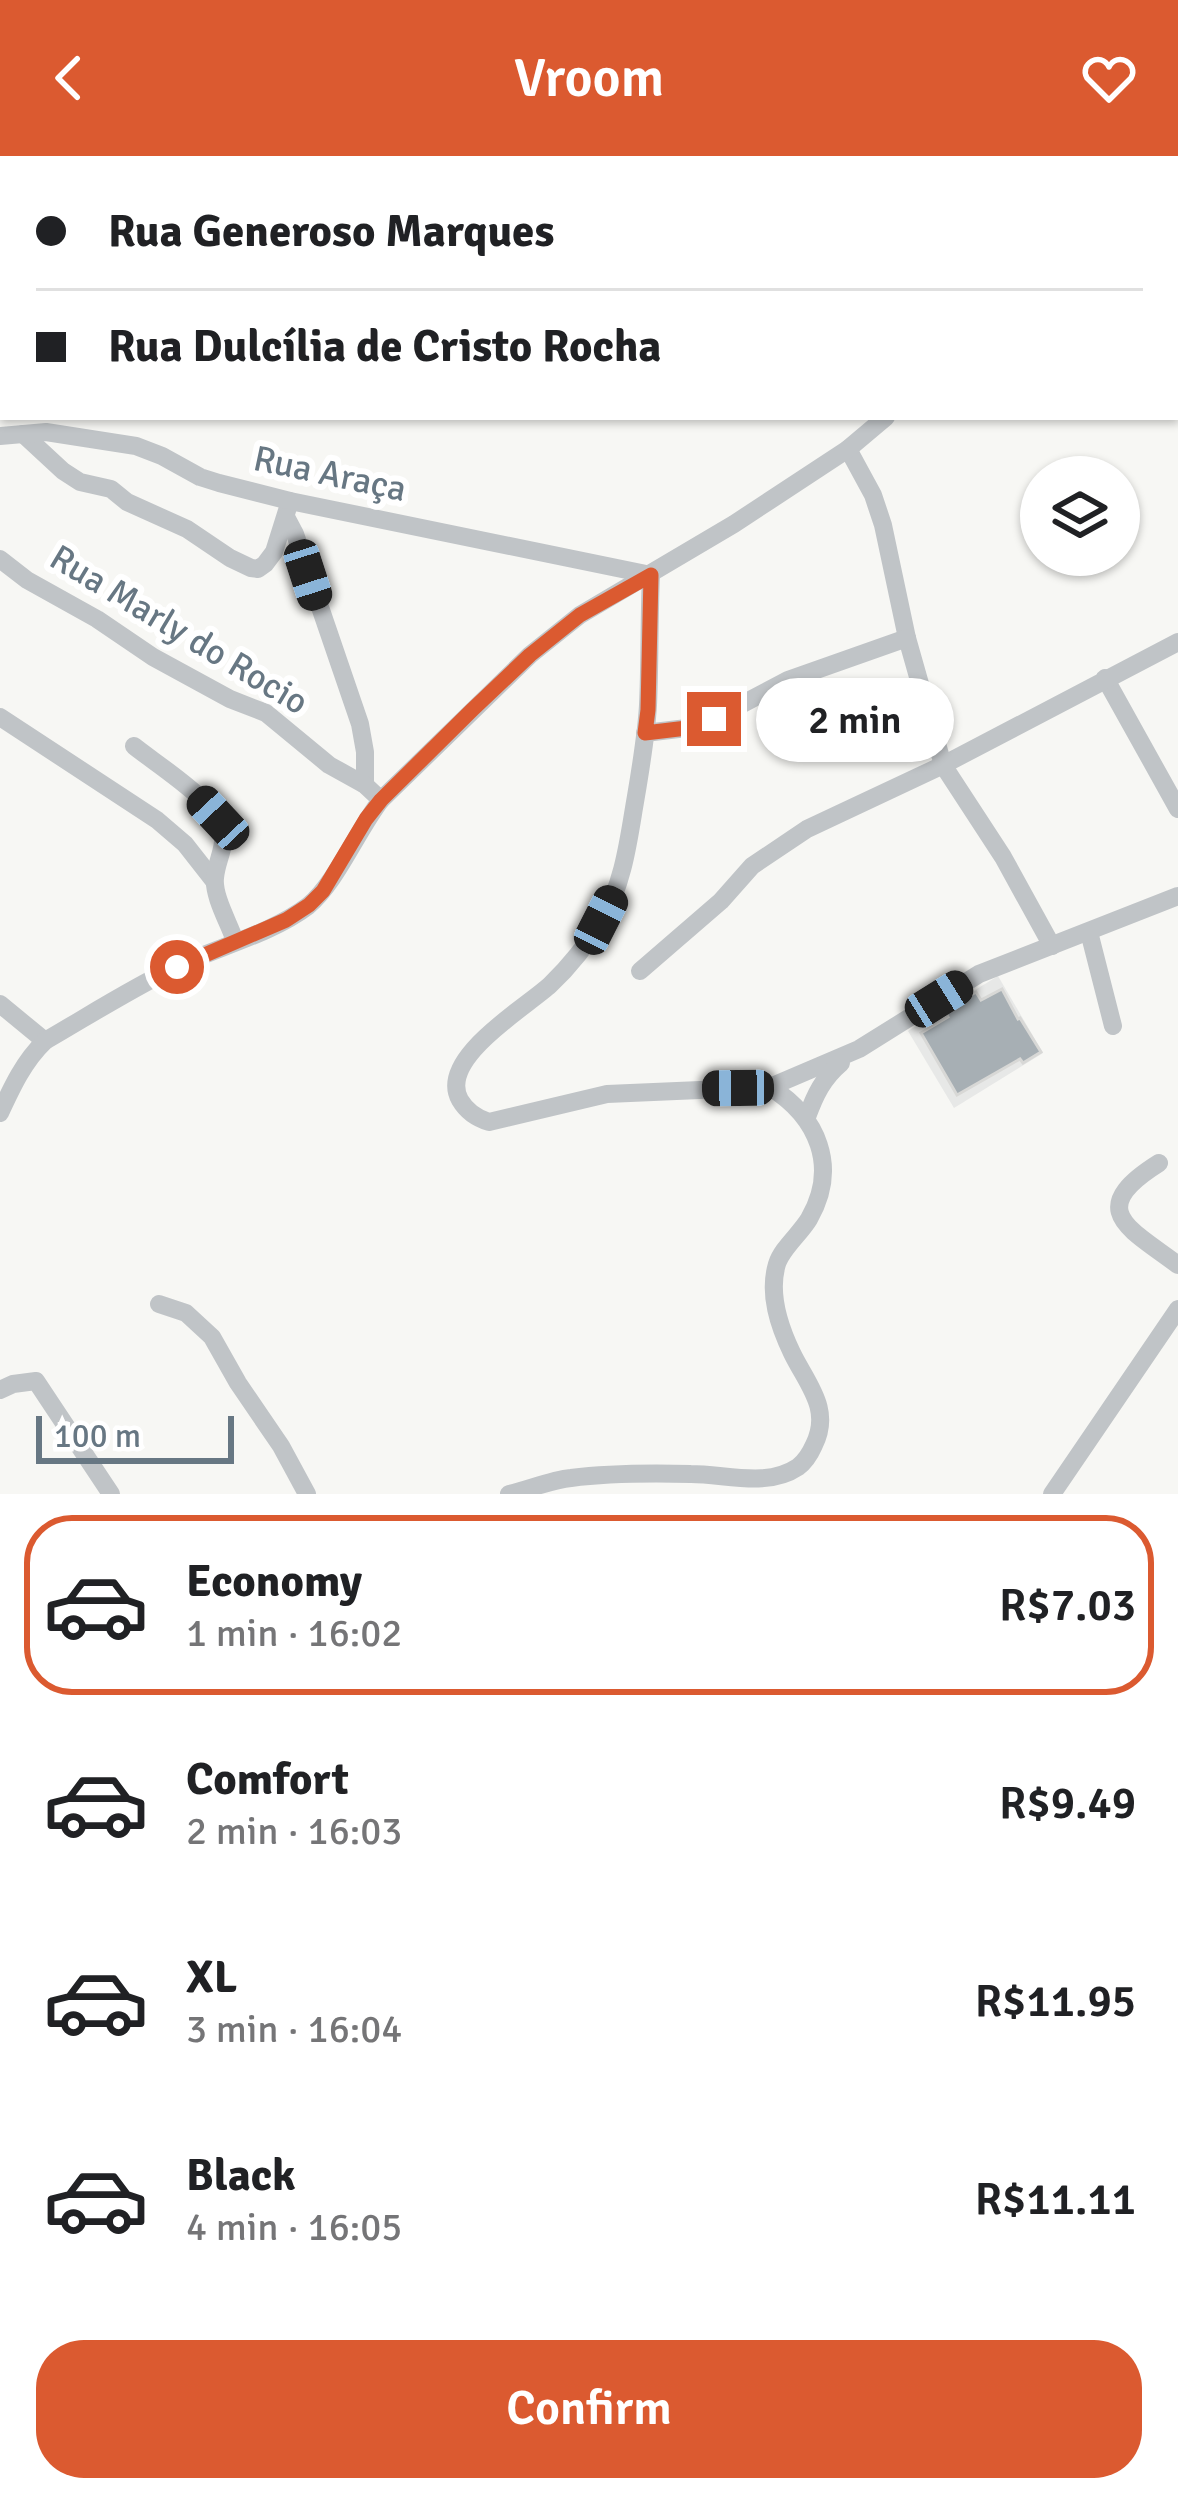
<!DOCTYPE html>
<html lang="en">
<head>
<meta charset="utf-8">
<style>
	body { margin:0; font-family:Signika,sans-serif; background:#f6f6f6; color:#202124; height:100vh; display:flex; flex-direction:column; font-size:45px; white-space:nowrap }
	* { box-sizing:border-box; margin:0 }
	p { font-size:39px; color:#757577 }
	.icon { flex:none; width:66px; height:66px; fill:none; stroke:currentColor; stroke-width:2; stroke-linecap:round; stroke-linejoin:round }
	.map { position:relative; height:1338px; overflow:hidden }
	.side { display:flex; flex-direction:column; background:#fff; flex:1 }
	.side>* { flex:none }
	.banner { position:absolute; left:0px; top:0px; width:1179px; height:264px; box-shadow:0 3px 9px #0004; display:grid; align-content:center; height:264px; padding:0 36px; background:#fff }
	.fabs { position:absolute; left:1020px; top:300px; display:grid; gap:24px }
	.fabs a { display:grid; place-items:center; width:120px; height:120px; border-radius:50%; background:#fff; box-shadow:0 3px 9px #0004; font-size:60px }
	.scale { position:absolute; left:36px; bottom:30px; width:198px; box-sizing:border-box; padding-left:12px; border:6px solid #677783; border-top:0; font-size:33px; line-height:42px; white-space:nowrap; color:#677783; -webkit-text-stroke:9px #fff; paint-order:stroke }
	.end { position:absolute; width:54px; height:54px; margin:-27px; border:15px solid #db5a30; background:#fff; box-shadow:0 0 0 6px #fff }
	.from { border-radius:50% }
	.bubble { position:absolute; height:84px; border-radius:42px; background:#fff; box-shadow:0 3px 9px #0004; font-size:39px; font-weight:600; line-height:84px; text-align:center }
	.car { position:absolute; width:36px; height:72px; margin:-36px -18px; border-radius:15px; box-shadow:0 0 9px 3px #0007; background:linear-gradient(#222 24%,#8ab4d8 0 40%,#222 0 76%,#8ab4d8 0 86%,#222 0) }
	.banner b { display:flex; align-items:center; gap:42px; height:114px; font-size:45px }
	.banner b+b { border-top:3px solid #e0e0e0 }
	.banner i { width:30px; height:30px; background:#202124 }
	ul { padding:21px 0 0; list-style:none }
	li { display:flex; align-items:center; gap:36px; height:180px; margin:0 24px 18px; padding:0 12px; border:6px solid transparent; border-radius:48px }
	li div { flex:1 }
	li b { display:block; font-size:45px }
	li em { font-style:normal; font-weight:600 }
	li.selected { border-color:#db5a30 }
	li>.icon { width:108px; height:108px; stroke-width:1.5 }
	.primary-button { display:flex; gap:24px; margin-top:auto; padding:24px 36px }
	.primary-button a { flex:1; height:138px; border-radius:48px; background:#db5a30; color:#fff; font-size:48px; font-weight:600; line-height:138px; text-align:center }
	header { display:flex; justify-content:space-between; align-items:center; height:156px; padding:0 36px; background:#db5a30; color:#fff; font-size:54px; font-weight:600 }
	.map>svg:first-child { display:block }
	.built { fill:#e7e8e7 }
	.green { fill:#d8ddd5 }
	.building { fill:#a7afb4; stroke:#d8d8d6; stroke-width:3 }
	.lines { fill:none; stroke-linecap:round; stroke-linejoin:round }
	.minor { stroke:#c0c4c7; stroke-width:18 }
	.route { stroke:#db5a30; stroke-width:15 }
	.labels { text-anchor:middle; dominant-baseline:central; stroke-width:12; stroke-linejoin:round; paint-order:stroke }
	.street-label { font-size:36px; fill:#677783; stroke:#fff }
</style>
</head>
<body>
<header><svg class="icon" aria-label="back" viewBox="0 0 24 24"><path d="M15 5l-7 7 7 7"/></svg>Vroom<svg class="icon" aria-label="heart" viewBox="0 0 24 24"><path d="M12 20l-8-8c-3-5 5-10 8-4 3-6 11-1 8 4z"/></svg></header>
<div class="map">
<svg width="1178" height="1338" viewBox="0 0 1178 1338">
	<rect width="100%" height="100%" fill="#f7f7f4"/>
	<path class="built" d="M998,820l45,77 -89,55 -46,-77z"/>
	<path class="green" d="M0,0h443l-5,3h-435v253l-3,1z"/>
	<path class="building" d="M1002,833l16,30 2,-1 21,34 -18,11 -3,-4 -63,36 -36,-62 27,-16 -3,-6 31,-19 5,8z"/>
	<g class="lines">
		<g class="minor">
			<path d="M1091,3l2,-3"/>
			<path d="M1177,118l1,-2"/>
			<path d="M23,278l40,37 17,11 31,7 16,13 60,27 43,29 21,10 7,1 7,-5 9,-12 16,-51"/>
			<path d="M0,280l46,-4 90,14 26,10 38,21 19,6 71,18 361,74"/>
			<path d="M848,293l25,46 10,30 24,113 36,127 60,92 49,89"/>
			<path d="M286,361l9,17 65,190 5,28v33"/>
			<path d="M0,403l27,21 70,39 56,38 77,42 36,14 63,52 36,20 16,15"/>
			<path d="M1105,522l73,131"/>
			<path d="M0,561l157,103 28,24 29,37"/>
			<path d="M645,577l42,-5 27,-9 74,-39 119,-42"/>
			<path d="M134,590c22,18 85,57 89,85 3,16 -7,31 -8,47 -2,18 14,45 20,63"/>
			<path d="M1089,776l24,94"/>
			<path d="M640,815l81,-70 31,-35 55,-37 136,-64 235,-123"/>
			<path d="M0,848l45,37"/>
			<path d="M770,931l89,-38 120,-75 199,-78"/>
			<path d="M0,957c12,-26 24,-52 45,-72 45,-26 90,-55 137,-77 40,-18 92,-32 126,-58 28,-23 49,-75 73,-106l149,-145 50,-40 154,-91 114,-75 38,-32"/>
			<path d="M807,961c8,-22 16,-39 34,-54"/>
			<path d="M1159,1007c-75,47 -30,65 19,102"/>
			<path d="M159,1148l27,9 26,24 26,46 43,63 26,48"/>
			<path d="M0,1234l13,-6 23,-3 75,113"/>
			<path d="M509,1338c21,-5 42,-14 62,-16 39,-5 81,-5 120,-4 35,0 76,14 107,-7 8,-6 12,-13 16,-22 18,-36 -7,-61 -22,-92 -13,-27 -24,-59 -15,-89 5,-16 23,-30 32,-45 30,-52 9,-102 -39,-132l-163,7 -118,28c-13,-4 -22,-10 -29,-22 -23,-41 65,-92 90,-115 20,-19 38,-42 52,-65 19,-33 25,-69 31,-106 6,-36 13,-73 15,-109 2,-43 1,-86 3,-130"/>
			<path d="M1052,1338l126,-185"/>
		</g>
	</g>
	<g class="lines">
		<path class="route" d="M177,811l109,-47 23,-15 14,-14 43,-72 15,-19 91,-90 58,-55 50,-40 71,-40 -3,135 -3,23 42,-5 27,-9"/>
	</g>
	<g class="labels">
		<g class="street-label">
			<text transform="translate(330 318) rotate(12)">Rua Araça</text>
			<text transform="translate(179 474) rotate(31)">Rua Marly do Rocio</text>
		</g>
	</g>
</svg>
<div class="fabs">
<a><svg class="icon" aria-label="layers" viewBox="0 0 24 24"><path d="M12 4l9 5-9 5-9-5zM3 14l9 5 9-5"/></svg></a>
</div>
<div class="scale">100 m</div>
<i class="end from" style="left:177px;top:811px"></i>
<i class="end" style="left:714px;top:563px"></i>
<div class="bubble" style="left:756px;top:522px;width:198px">2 min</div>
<i class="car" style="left:308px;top:419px;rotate:162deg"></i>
<i class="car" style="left:218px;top:662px;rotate:317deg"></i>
<i class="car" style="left:601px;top:764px;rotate:27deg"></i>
<i class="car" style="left:939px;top:843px;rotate:58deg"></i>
<i class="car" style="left:738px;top:932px;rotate:269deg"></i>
<div class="banner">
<b><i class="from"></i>Rua Generoso Marques</b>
<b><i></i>Rua Dulcília de Cristo Rocha</b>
</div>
</div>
<section class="side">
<ul>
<li class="selected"><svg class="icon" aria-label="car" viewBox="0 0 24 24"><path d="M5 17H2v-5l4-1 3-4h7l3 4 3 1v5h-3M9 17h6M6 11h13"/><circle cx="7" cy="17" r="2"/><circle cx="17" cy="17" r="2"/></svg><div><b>Economy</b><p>1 min · 16:02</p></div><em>R$7.03</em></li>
<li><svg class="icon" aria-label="car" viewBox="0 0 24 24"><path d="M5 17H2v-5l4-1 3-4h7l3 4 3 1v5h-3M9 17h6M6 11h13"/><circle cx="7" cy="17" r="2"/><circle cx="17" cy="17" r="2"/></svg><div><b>Comfort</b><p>2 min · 16:03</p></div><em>R$9.49</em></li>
<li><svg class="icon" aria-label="car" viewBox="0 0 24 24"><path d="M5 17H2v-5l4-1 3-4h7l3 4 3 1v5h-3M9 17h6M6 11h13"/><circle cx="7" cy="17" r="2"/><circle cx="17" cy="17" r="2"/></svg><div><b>XL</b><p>3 min · 16:04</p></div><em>R$11.95</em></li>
<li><svg class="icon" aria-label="car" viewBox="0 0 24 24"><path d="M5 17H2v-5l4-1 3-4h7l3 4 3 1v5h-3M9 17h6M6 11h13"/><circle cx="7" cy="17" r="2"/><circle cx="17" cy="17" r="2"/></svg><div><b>Black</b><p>4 min · 16:05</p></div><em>R$11.11</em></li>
</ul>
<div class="primary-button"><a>Confirm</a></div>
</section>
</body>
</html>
